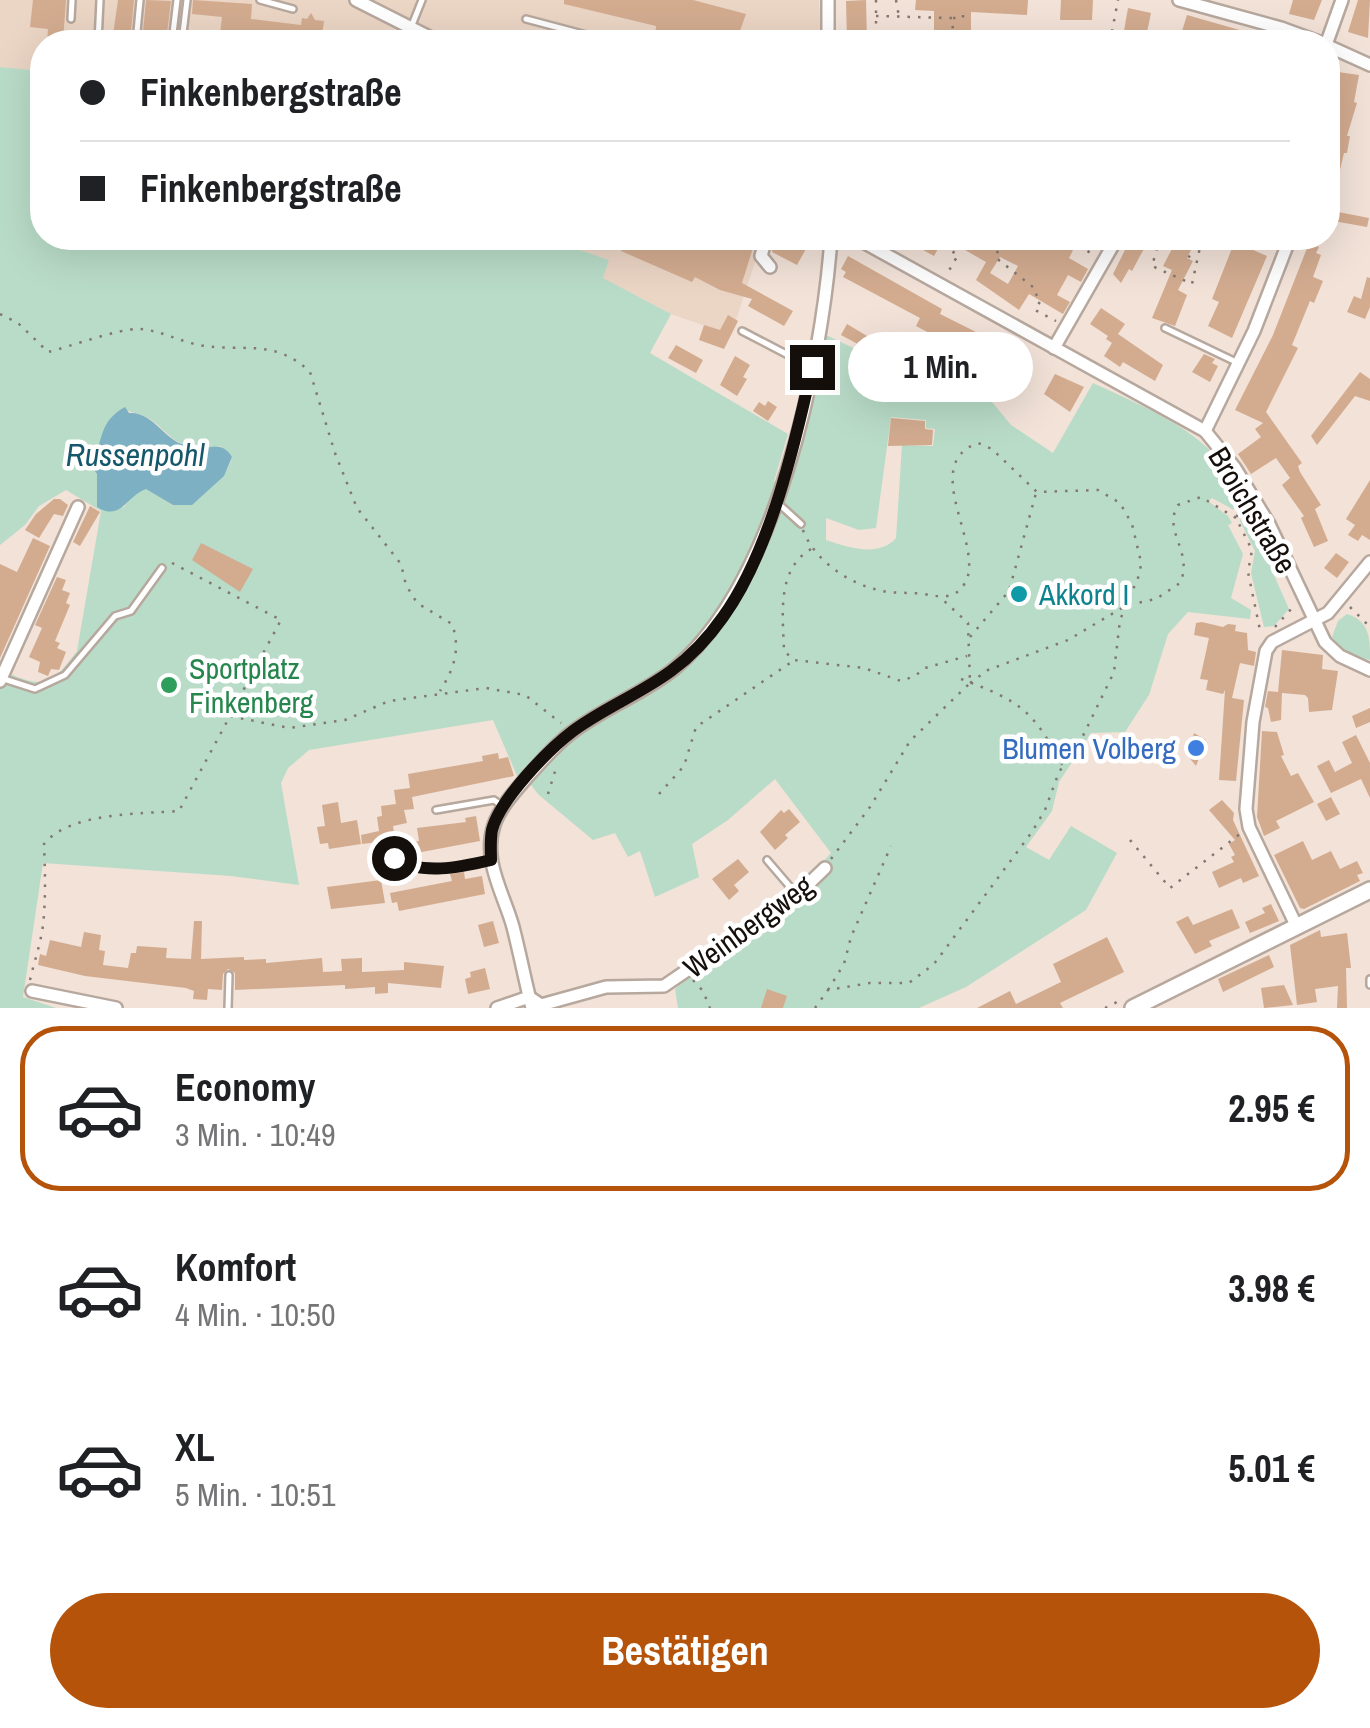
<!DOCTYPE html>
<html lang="de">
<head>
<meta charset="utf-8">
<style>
	body { margin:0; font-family:"Archivo Narrow",sans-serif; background:#f2f2f2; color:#202124; height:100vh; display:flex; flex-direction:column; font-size:38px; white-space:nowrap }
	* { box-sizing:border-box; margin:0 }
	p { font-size:32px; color:#757577 }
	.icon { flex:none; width:55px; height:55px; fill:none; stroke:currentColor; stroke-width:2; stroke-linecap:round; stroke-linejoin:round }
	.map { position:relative; height:1008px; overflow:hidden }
	.sheet { display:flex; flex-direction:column; background:#fff; flex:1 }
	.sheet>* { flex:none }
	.guide { position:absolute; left:30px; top:30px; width:1310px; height:220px; border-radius:40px; box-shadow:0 10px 40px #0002; display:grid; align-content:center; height:220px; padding:0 50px; background:#fff }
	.end { position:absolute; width:45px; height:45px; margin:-22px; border:12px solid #140f0b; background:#fff; box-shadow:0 0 0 5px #fff }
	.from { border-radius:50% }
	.bubble { position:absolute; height:70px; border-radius:35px; background:#fff; box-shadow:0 10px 40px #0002; font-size:32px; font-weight:700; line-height:70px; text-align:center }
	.guide b { display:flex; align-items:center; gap:35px; height:95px; font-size:38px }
	.guide b+b { border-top:2px solid #e0e0e0 }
	.guide i { width:25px; height:25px; background:#202124 }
	ul { padding:18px 0 0; list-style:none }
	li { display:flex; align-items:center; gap:30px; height:165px; margin:0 20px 15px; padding:0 30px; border:5px solid transparent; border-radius:40px }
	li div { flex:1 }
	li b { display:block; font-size:38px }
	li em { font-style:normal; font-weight:700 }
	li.on { border-color:#b45309 }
	li>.icon { width:90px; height:90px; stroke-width:1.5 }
	.primary-button { display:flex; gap:20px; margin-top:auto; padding:20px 50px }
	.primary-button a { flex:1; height:115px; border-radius:60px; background:#b45309; color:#fff; font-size:40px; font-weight:700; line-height:115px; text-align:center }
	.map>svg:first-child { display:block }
	.built { fill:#ebd5c5 }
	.green { fill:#b9dcc8; fill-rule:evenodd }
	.water { fill:#7db0c2 }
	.building { fill:#d3ac90; fill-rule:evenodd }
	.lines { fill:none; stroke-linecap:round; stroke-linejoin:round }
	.service-casing { stroke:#b7a89e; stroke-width:10 }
	.minor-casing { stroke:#b7a89e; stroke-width:16 }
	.secondary-casing { stroke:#b7a89e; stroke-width:20 }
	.path { stroke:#827871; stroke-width:2.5; stroke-dasharray:2.5 8; stroke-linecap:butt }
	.service { stroke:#fff; stroke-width:5 }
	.minor { stroke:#fff; stroke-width:11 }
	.secondary { stroke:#fff; stroke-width:15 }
	.route { stroke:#140f0b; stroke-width:12 }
	.culture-dot { fill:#0f9aa8; stroke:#fff; stroke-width:4 }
	.leisure-dot { fill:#2e9e5b; stroke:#fff; stroke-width:4 }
	.shop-dot { fill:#3f7fe0; stroke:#fff; stroke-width:4 }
	.labels { text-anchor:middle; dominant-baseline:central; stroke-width:9; stroke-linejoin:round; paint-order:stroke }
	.street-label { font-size:30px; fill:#140f0b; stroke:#fff }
	.culture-label { font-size:30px; fill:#0d838f; stroke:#fff; text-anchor:start }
	.leisure-label { font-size:30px; fill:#27864d; stroke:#fff; text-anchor:start }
	.shop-label { font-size:30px; fill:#366cbe; stroke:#fff; text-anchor:end }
	.water-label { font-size:32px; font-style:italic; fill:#15586c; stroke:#fff }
</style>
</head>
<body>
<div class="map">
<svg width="1370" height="1008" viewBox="0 0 1370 1008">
	<rect width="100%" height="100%" fill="#f2e2d8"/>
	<g class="built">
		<path d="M0,0h819l2,42h-779v29l-42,-4z"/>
		<path d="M584,238h179l-32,97 -60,-21 -69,-36 7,-18 -30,-10z"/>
	</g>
	<g class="green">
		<path d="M0,67l42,4v167h542l-4,12 29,10 -6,18 68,36 -21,39 138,81 -14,47 11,5 41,-151 40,19 29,4 88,33 28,34 42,28 40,-70c55,26 124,51 148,113l-7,14 -22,-12 -4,3 20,15 4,7 -4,2 15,29 -12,44 20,12 -1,9 -62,-7 -20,22 -19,61 -24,37 -34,1 -32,49 -7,29 -26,36 23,13 22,-34 46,27 -31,57 -120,77 -47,21h-241l-3,-19 44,-39 91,-58 15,-19 -6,-7 12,-13 -56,-74 -47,41 -36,24 7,33 -44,20 -15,-46 -12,6 -13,-24 -22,7 -54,-45 -9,-11 -12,-6 -25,-58 -184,30 -21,18 -7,15 18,102 -68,-9 -188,-13 -20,134 33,11h-56v-321l8,-14c38,17 45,10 69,-22l24,-140 -35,-21 -27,16 -14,19 -25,20zM128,411c5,2 11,3 16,5 19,8 28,31 51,30l1,6 24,-6 12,11c-8,29 -34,37 -59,48l-27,-17 -12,4 -10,15h-27v-33l-5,-7 8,-23zM891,417l35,3v8l9,1 -2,17 -31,-1 -6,93c-17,20 -49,9 -70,2v-22l33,12 17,-2z"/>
		<path d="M1248,503l30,56 -9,5 20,45 -15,17 -10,1 -13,-54 4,-22 -15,-30z"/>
		<path d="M1347,614c23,7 23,25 23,46l-23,-5 -15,-18 6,-16z"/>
	</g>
	<path class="water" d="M125,407l4,6c27,-2 39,36 64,32l3,7c14,-6 27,-10 36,5l-8,19 -32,29h-19l-27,-16c-20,7 -25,33 -49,18v-33l-5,-7c11,-26 6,-45 33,-60z"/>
	<g class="building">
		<path d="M33,0h33l-3,42h-16l1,-13 -18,-2z"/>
		<path d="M118,0h16l-4,42h-18z"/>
		<path d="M146,0l25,1 -5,41h-24z"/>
		<path d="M193,0l59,4 -1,15 50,6 1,-7 5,1 4,-6 4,7 9,1 -3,21h-102l3,-25 -30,-3z"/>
		<path d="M564,0h129l53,14 -10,28h-81l1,-16 -92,-22z"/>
		<path d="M866,0l1,42h-20l-1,-41z"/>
		<path d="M916,0h112l-1,15 -56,-3v30h-37v-31l-19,-1z"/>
		<path d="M1061,0h32l-1,20h-32z"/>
		<path d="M1293,0h29l-8,20 -25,-6z"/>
		<path d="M1358,0h12l-2,38 -20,-6z"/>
		<path d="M1128,8l23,5 -6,29h-23z"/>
		<path d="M1187,15l88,25v2h-62l-20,-5 1,-3 -12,-3z"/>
		<path d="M368,31l4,11h-32l-1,-1z"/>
		<path d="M1338,72l21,3 -5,27 3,1 -10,33h3l-3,17h-3l-12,50 -4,-1v-74z"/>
		<path d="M1328,210l41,8 -2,9 -39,-7z"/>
		<path d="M627,238h16l27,10 3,-6 8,4 4,-7 5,3 2,-4h64l-14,45 51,28 -9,15 -36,-20 4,-7 -32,-9 -25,-13 -3,5 -71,-31z"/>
		<path d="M775,238h37l-15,27 -25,-13z"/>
		<path d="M901,238h150l22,12 -4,8 19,11 -7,13 -13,-7 -11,20 13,7 -7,12 -34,-20 -10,16 -43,-30 10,-18 -42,-24 -10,18zM1000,257l18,9 -10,18 -18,-11z"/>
		<path d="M1131,238l16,5 -15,28 -3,-2 -8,14 -8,-9z"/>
		<path d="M1155,238h42l-10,20 6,3 -15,29 9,5 -12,31 -23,-8 20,-48 -9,-4 10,-19z"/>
		<path d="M1236,238h11l-3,8 23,10 -35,82 -24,-12 11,-24 -7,-3z"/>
		<path d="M1309,243l10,4 -3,6 5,2 -8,22 10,4 -9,22 -4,-2 -18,44 6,3 -32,64 36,51 -4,3 2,6 21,33 -6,4 13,32 -14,6 -13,-29 3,-2 -22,-31 8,-7 -14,-20 -25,16 -13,-20 23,-17 -6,-8 8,-6 -28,-13 38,-75z"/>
		<path d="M848,256l94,53 -2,5 72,36 -10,18 -26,-15 -2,4 -58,-31 4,-8 -77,-41 3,-5 -5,-3z"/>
		<path d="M1367,277l3,1v29l-5,12 -18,-7 7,-16 7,3z"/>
		<path d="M1101,308l24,16 -7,10 45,31 -8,16 -32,-19 -3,5 -16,-11 8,-13 -6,-4 2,-3 -18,-12z"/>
		<path d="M728,315l10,6 -14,28 -25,-9 5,-15 16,5z"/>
		<path d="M847,324l25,15 -5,10 -26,-14z"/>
		<path d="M676,345l27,15 -7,13 -28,-15z"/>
		<path d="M1204,354l11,5 -3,4 6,3 -8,16 -18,-10z"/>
		<path d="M735,356l15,9 -7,12 4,2 -10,17 -17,-11z"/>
		<path d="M1360,372l10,7v22l-15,-5 -38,49 -6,-9z"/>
		<path d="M1055,374l29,13 -14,25 -26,-18z"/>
		<path d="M768,401l9,6 -9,14 -15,-10 6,-9 6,4z"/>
		<path d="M891,418l34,3v8l8,1 -1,15 -44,1z"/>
		<path d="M1370,480v60l-8,-5 -4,6 -10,-6 7,-10 -9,-6z"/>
		<path d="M54,499h6l8,6 -5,11 -9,-2 -15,24 -14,-8 11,-16z"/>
		<path d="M90,506l10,6 -20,34 -7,-4z"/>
		<path d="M33,538l17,8 -50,112v-94l17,8z"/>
		<path d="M201,543l52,26 -13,23 -48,-32z"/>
		<path d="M1336,553l13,9 -12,16 -13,-10z"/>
		<path d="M57,577l9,3 -4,10 8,3 -4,10 4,2 -15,36 5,2 -3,5 9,4 -7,18 -8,-1 -3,7 -10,-4 2,-10 -11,-5 13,-29 -7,-3z"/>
		<path d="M1202,622l21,5 5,-3 8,1 -1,6 12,2 1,17 8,2 -2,14 -14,-3 -8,35 12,2 -8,81 -17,-1 6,-90 -2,4 -17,-4 2,-10 -8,-1 9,-41 -15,-3 2,-12z"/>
		<path d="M1282,650l41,5 -1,14 16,2 -6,39 -23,2 -1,-14 -3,-3 -23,-2 -1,27 -10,2 -3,-14 -3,-1 3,-16 10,1z"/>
		<path d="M1370,708v14l-14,6 -4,-12z"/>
		<path d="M1262,731l15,1 7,23 -3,1 10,20 7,-3 16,29 -38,19 4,7 -16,8 -7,-19z"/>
		<path d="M1194,733l12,7 -10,26 -9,-11z"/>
		<path d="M1356,735l14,28v35l-9,-19 -30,14 -14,-27 12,-6 6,12 17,-9 -10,-21z"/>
		<path d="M498,753l1,6 9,-2 6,19 -102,21 2,12 -10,1 3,13 -14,3 2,14 -33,4 -1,-9 18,-4 -2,-14 5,-1 -1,-10 15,-2 -2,-14 16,-2 -2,-14 75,-13 -1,-5z"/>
		<path d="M1331,797l9,17 -14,7 -9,-17z"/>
		<path d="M1222,800l12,13 -1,7 26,56 -16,7 -2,-5 -22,10 -7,-16 22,-10 -3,-5 4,-2 -6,-11 6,-4 -26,-30z"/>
		<path d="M338,802l3,21 16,-3 4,24 -32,5 -1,-6 -8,1 -3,-17 8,-1 -3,-21z"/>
		<path d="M789,809l11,13 -15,13 3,3 -13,12 -15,-18 21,-22 3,3z"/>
		<path d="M476,816l4,25 -69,13 -2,-11 10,-2 -2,-13 49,-6 -1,-4z"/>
		<path d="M1303,841l9,19 19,-9 9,18 17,-8 6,12 -6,2 3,6 -56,28 -4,-1 -26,-53z"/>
		<path d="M738,859l11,13 -15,13 5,6 -10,9 -17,-21z"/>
		<path d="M464,872l1,7 17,-3 3,18 -86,17 -2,-9 -5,1 -2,-10 62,-12 -2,-7z"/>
		<path d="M381,880l4,23 -54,6 -4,-22z"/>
		<path d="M1271,904l8,17 -29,12 -5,-11 20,-9 -3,-5z"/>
		<path d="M1232,909l8,19 -31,13 3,5 -17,8 -19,-32 12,-6 5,9z"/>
		<path d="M194,921h8l-1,38 43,-2v3l22,-1v4l56,-5 1,14 19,-1 -1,-12 21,-1v14l42,-2v-8l40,4 -3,22 -53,-5v10l-13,1v-7l-30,2v-4l-110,5v-17l-7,-4 -5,5 -1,16 -14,-1 -1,11 -14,-1 1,-8 -8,-3 -101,-12 -47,-11 2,-11 6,2 4,-16 31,7 3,-15 17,3 -2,15 6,1 -2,14 25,3 3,-15h5l1,-7 30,2 -1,10 25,1z"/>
		<path d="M493,921l6,22 -15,4 -6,-22z"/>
		<path d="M1320,930l1,7 26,-4 4,35h-5l1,40h-10l1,-22 -23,3 2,13 -20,3 -7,-60z"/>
		<path d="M1107,937l17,35 -64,31 3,5h-86l33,-17 6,13 45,-22 -8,-18z"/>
		<path d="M1269,955l5,12 -51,25 -5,-13z"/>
		<path d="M485,968l5,21 -22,5 -3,-15 6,-2 -1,-5z"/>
		<path d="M1284,985l9,20 -29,3 -3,-20z"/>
		<path d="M767,989l20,7 -4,12h-22z"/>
	</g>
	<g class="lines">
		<g class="service-casing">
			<g id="service">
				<path d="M260,0l33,9"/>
				<path d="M71,19l1,-19"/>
				<path d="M526,19l87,23"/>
				<path d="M412,25l10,-25"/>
				<path d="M98,42l2,-42"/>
				<path d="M136,42l4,-42"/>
				<path d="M172,42l5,-42"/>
				<path d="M182,42l5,-42"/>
				<path d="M1165,328l71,34"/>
				<path d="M742,331l69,36"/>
				<path d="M779,504l22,20"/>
				<path d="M1,678l34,11 30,-14 50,-59 16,-5 31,-43"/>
				<path d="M436,810l58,-10 7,5"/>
				<path d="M394,857c27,19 67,10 97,4"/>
				<path d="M767,860l30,35"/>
				<path d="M1370,979v6"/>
				<path d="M228,1008l1,-33"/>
			</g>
		</g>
		<g class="minor-casing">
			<g id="minor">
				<path d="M356,0l83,42"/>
				<path d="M828,0v42"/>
				<path d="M1179,0l102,28 38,14"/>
				<path d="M1327,42l15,-42"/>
				<path d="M1328,46l42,19"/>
				<path d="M766,238l-5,18 9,11"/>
				<path d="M856,238l349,193 30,37 34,56 56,118 15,14 30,14"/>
				<path d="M1054,348l63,-110"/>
				<path d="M1205,431l49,-100 36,-93"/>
				<path d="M0,681l78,-174"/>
				<path d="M1296,925l-47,-98 -3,-18 7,-87 13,-71 6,-9 56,-29 42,-51"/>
				<path d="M32,991l84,17"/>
				<path d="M529,997l12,8 65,-18 58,-1 132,-90 29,-28"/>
				<path d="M497,1008l32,-11"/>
				<path d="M532,1008c-7,-27 -12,-54 -19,-81 -9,-33 -31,-66 -19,-102 6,-18 22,-35 34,-49 14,-15 27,-31 43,-43 32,-25 72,-39 103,-64 102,-85 148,-303 157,-431"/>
			</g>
		</g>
		<g class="secondary-casing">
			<path id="secondary" d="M1133,1008l237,-118"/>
		</g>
		<g class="path">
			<path d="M876,0v42"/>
			<path d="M896,0l3,17"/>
			<path d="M876,16l76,2 1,13"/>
			<path d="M953,18h10v-8"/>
			<path d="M1110,42l8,-42"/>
			<path d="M947,238l-5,7 16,10 -11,19"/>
			<path d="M1071,238l23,18"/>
			<path d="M1160,238l-8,28 40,18 10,-46"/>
			<path d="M1250,238l3,3"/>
			<path d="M998,251l-3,6 38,30v4l8,9 -6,10 21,11"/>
			<path d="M1188,256l8,4"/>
			<path d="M0,314l18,9 30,29c21,-5 72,-24 91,-23 20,1 40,12 60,16 42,8 75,-8 111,27l25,81 22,55 44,56 5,21 11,18 35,21c9,25 2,45 -12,67"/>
			<path d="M1241,505l-5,13 16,32 -4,22 13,63"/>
			<path d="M803,530c11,30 45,53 75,60 15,4 31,2 46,4 17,3 31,6 41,-11 21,-36 -47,-119 13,-140l14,6 45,43 61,-2 22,13 12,21 9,38 -1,11 -20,47 -6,52 -35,72 -20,28 -14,38 -13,22 -98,132 -25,19h-39l-42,7 -13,18"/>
			<path d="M811,549c-35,21 -28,66 -27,102l10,9 70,8 37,13 14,-5 10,-8 42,-12"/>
			<path d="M172,563l109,57 -51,95"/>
			<path d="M1350,607l20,20"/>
			<path d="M1275,627l18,-20"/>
			<path d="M970,637l39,-46 27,-98"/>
			<path d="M961,679c59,22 72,31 101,86"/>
			<path d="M970,683l18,-13 80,-30 59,-35 29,-6 24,-16c14,-31 -18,-52 -2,-78l23,-8 35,21"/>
			<path d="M548,794l9,-29"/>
			<path d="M659,794l25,-28 12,-39 97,-66"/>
			<path d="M1130,840l40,48 70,-54"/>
			<path d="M831,859l39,-52 40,-66 60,-58 -2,-60 -26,-24"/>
			<path d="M30,980c4,-18 11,-37 13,-55 3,-27 2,-54 1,-81 26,-32 96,-30 135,-33l51,-95 59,12 56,-8 44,-19 97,-13 39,7 36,28"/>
			<path d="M693,980l10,11 7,17"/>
			<path d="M828,990l16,-26 7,-27 40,-91"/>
			<path d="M1105,1008l16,-8"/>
		</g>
		<use href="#service" class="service"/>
		<use href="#minor" class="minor"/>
		<use href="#secondary" class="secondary"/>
	</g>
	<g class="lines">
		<path class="route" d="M394,858c27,18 67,9 97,2 0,-9 -1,-20 1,-30 8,-31 56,-80 81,-99 31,-23 67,-37 98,-60 19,-14 38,-34 52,-54 47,-65 72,-173 89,-250"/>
	</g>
	<circle class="culture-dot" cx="1019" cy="594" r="10"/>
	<circle class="leisure-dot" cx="169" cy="685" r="10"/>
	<circle class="shop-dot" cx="1196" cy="748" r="10"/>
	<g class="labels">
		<g class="street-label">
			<text transform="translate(1253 510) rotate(59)">Broichstraße</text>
			<text transform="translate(748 926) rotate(-36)">Weinbergweg</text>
		</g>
		<g class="culture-label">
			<text x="1039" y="594">Akkord I</text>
		</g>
		<g class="leisure-label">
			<text x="189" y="668">Sportplatz<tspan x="189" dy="34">Finkenberg</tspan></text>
		</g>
		<g class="shop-label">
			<text x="1176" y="748">Blumen Volberg</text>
		</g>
		<g class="water-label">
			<text x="135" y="454">Russenpohl</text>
		</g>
	</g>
</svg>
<i class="end from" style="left:394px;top:858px"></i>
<i class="end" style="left:812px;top:367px"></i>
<div class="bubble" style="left:848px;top:332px;width:185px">1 Min.</div>
<div class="guide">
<b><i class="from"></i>Finkenbergstraße</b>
<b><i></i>Finkenbergstraße</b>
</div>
</div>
<section class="sheet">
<ul>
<li class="on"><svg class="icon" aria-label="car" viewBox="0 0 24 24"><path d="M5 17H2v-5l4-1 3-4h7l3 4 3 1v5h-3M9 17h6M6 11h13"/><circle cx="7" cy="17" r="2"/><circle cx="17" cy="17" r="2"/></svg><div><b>Economy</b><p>3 Min. · 10:49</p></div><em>2.95 €</em></li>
<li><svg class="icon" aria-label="car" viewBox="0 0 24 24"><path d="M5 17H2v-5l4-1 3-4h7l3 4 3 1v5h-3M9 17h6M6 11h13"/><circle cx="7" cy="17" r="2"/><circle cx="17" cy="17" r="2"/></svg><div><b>Komfort</b><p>4 Min. · 10:50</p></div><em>3.98 €</em></li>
<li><svg class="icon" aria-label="car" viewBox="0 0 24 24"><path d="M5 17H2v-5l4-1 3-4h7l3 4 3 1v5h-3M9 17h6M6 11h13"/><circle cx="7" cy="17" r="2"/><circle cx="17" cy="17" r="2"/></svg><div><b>XL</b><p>5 Min. · 10:51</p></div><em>5.01 €</em></li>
</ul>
<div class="primary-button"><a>Bestätigen</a></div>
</section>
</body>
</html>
